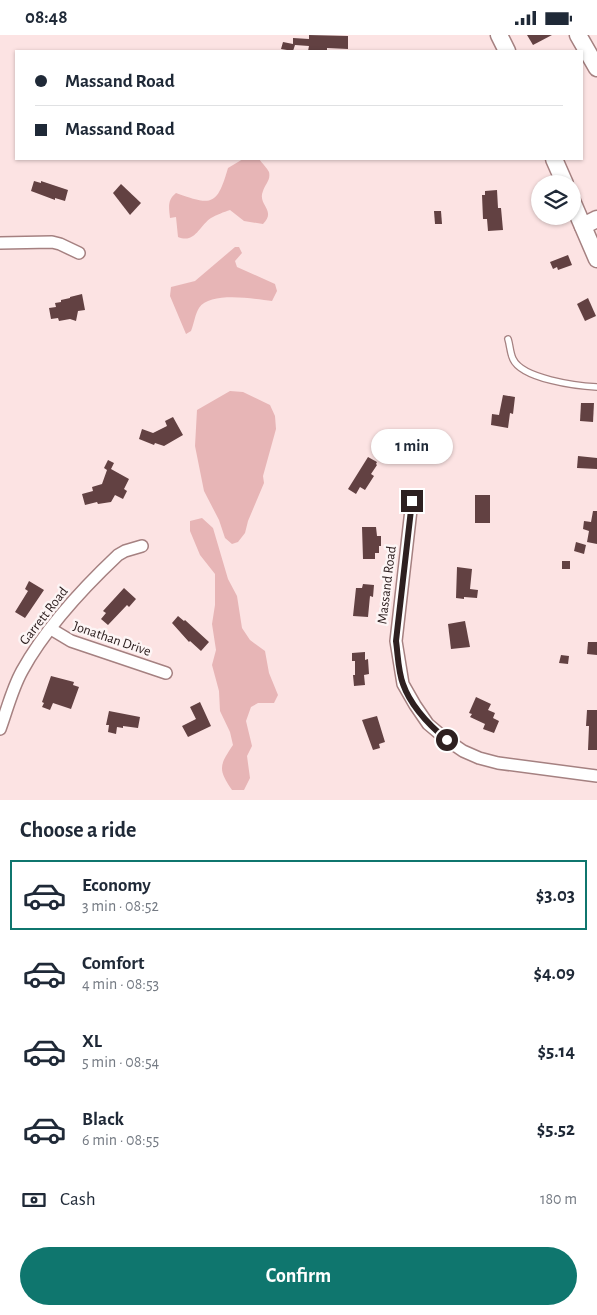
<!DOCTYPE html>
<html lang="en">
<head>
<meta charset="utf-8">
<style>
	body { margin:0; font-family:"Alegreya Sans",sans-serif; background:#f2f2f3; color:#1f2937; height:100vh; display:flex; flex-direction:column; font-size:19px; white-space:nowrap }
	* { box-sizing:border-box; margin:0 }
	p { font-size:16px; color:#747a83 }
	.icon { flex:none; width:28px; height:28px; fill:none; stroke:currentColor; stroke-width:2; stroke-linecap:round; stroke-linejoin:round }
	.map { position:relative; height:765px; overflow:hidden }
	.drawer { display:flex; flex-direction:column; background:#fff; flex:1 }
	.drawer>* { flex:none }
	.hud { position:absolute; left:15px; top:15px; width:568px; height:110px; border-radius:0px; box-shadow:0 1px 4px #0004; display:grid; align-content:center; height:110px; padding:0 20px; background:#fff }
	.controls { position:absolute; left:531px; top:140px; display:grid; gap:10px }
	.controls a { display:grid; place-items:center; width:50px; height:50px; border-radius:50%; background:#fff; box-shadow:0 1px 4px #0004; font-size:25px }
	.end { position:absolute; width:22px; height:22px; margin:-11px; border:6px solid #2e2020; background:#fff; box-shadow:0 0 0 2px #fff }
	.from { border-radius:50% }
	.bubble { position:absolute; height:35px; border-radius:18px; background:#fff; box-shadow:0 1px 4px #0004; font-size:16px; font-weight:700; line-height:35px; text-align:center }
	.hud b { display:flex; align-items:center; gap:18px; height:48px; font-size:19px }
	.hud b+b { border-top:1px solid #e0e1e3 }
	.hud i { width:12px; height:12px; background:#1f2937 }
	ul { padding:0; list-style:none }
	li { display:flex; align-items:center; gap:15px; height:70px; margin:0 10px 8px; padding:0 10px; border:2px solid transparent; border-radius:0px }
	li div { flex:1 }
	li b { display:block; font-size:19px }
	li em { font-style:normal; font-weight:700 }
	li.active { border-color:#0f766e }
	li>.icon { width:45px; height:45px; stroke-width:1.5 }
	h2 { padding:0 20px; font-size:22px; line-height:60px }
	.pay { display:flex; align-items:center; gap:12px; height:55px; padding:0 20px; font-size:19px }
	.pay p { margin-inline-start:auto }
	.cta { display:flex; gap:10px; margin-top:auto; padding:10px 20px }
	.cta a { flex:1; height:58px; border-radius:30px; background:#0f766e; color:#fff; font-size:20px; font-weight:700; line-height:58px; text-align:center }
	.status { display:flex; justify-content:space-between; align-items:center; height:35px; padding:0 25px; background:#fff; direction:ltr }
	.status svg { height:14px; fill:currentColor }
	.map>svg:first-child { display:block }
	.green { fill:#e7b5b6 }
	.building { fill:#624142 }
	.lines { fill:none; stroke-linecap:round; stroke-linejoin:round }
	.lane-casing { stroke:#a58181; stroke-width:8 }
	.street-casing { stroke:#a58181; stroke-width:14 }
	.secondary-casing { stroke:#a58181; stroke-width:19 }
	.lane { stroke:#fff; stroke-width:5.5 }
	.street { stroke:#fff; stroke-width:11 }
	.secondary { stroke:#fff; stroke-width:16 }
	.route { stroke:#2e2020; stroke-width:6 }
	.labels { text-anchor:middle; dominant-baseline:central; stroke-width:5; stroke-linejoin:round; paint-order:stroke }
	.street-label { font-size:14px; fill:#2e2020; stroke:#fdf5f5 }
</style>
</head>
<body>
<div class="status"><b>08:48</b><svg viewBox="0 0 49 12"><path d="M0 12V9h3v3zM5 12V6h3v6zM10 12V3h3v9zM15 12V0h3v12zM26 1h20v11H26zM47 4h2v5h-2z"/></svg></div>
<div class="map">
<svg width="597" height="765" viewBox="0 0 597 765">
	<rect width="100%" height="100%" fill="#fce3e3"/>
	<g class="green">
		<path d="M243,124h16c3,4 8,9 10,13 2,8 -4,12 -6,19 -6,14 14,19 0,33l-19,-3 -14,-11c-6,2 -14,5 -19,8 -12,8 -16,26 -33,19l-2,-20 -6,1c-1,-10 -3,-18 6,-25 36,13 41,13 52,-25z"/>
		<path d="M235,212h4l3,6 -7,8 2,6 38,17 2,7 -5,10c-17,-2 -62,-10 -73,7 -4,6 -5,16 -8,23l-5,3 -16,-38 1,-9 24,-6z"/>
		<path d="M230,356l13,1 27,13 5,11 1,13 -13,47 1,7 -16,38 -3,12 -7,9 -6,2 -7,-6 -6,-18 -15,-29 -9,-45 2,-36z"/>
		<path d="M202,483l11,10 15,51 9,17 5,32 8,12 15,11 4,22 9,22 -4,8h-16l-7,4 -5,14 6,25 -5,10 3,22 -6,12h-12c-14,-21 -13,-24 1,-45l-3,-13 -10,-21 -1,-20 -7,-26 4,-15 -4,-26 3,-19v-31l-15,-19 -10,-24v-10z"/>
	</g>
	<g class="building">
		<path d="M309,0l39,1v13l-21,-1v3h-19l1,-5 -14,-1 -2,6 -12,-2 2,-7 10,2v-6l16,1z"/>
		<path d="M527,0h25l-19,10z"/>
		<path d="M34,146l7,2v-2l27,9 -3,11 -10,-3v2l-24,-9z"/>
		<path d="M121,149l20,19 -11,12 -17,-22z"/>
		<path d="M497,155l1,18h3l2,22 -15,1 -1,-12h-4l-1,-24h3v-4z"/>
		<path d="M434,176h7l1,13h-7z"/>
		<path d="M568,220l4,10 -14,5 -1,-3 -4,2 -3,-7z"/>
		<path d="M82,259l3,16 -7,1 -2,10 -6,-2 -11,2 -1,-3 -7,1 -2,-11 7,-1 -1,-4 6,-1v-2l9,-2v-1z"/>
		<path d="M588,263l8,18 -11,5 -8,-17z"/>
		<path d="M503,360l12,2 -2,17 -3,-1 -2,15 -17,-3 1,-11 7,1z"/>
		<path d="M581,368h13l-1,19 -13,-1z"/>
		<path d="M173,382l10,18 -19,11 -9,-3 -1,2 -15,-6 3,-10 11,4 14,-7 -2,-5z"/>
		<path d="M578,421l19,2v11l-20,-1z"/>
		<path d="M368,422l9,5 -1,2 1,1 -6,9 3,2 -9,14 -5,-3 -4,7 -8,-5z"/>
		<path d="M108,425l6,3 -3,6 18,10 -5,10 3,2 -4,8 -8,-4 -4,7 -13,2 -1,-2 -12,3 -3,-11 11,-3 -1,-4 10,-3 5,-14 -3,-2z"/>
		<rect x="475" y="460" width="15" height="28"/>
		<path d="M593,476h4v33l-10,-2 2,-11 -6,-2 1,-8 7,1z"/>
		<path d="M362,492h14l1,9h4v10h-2v7h-4v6h-12z"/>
		<path d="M576,507l10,3 -2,9 -10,-3z"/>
		<rect x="562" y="526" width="8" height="8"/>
		<path d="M457,532l15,2 -2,20 8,1 -1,8 -13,-1v2l-8,-1z"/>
		<path d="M29,546l15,9 -19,28 -10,-6 13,-21 -3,-2z"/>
		<path d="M363,549l11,1 -1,12 -3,-1 -2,21 -15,-1 3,-28h6z"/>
		<path d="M124,553l12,11 -7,8 -2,-2 -19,20 -7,-6 5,-6 -3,-2z"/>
		<path d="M178,581l6,5 1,-1 24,22 -8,9 -11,-10 -1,1 -17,-19z"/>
		<path d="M465,586l5,26 -19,2 -3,-25z"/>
		<path d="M588,607h9v13l-10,-1z"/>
		<path d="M365,617v8l3,-1 1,15 -5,1 1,10 -11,1 -1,-11h2v-14h-3v-8z"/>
		<path d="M561,620l8,1 -1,8 -9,-1z"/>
		<path d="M51,641l23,6 -1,3 6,2 -8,22 -18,-6 -3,7 -8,-3 2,-4 -2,-1z"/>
		<path d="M476,662l15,7 -3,6 7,3 -2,5 6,3 -5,12 -11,-4 2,-5 -15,-7 2,-3 -3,-1z"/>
		<path d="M200,667l11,24 -23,11 -6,-11 14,-7 -6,-12z"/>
		<path d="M587,675h10v40h-9l1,-24h-3z"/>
		<path d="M109,676l31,6 -2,11 -15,-2v2l-6,-1 -1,7 -8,-2 1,-7h-3z"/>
		<path d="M377,681l8,26 -6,2 1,4 -7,2 -11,-30z"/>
	</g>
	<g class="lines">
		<g class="lane-casing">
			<path id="lane" d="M508,304c2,6 2,14 5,20 9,20 64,27 84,28"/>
		</g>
		<g class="street-casing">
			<g id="street">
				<path d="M0,208l52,-1 8,2 19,9"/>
				<path d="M412,466l-16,140 7,43 12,21 13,19 19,16 16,11 16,7 19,5 99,13"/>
				<path d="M51,594l20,12 95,32"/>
				<path d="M0,694c7,-19 12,-40 22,-58 23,-42 61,-83 96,-116l7,-4 17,-5"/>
			</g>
		</g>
		<g class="secondary-casing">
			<g id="secondary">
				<path d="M499,0l8,16"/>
				<path d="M578,0l19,33"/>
				<path d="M554,124l11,25"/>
				<path d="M572,166l25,58"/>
				<path d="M583,191l14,-7"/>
			</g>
		</g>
		<use href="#lane" class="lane"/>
		<use href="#street" class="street"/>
		<use href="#secondary" class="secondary"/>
	</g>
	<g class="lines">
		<path class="route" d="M412,466l-16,140c2,14 2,30 7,43 8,23 26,41 44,56"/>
	</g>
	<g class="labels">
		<g class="street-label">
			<text transform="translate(387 550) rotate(-83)">Massand Road</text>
			<text transform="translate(44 581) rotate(-52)">Garrett Road</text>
			<text transform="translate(112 604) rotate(19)">Jonathan Drive</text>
		</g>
	</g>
</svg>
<div class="controls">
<a><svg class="icon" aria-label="layers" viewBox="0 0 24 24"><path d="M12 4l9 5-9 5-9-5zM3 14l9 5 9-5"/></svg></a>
</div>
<i class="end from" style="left:447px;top:705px"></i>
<i class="end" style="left:412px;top:466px"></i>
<div class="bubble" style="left:371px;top:394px;width:82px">1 min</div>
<div class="hud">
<b><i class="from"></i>Massand Road</b>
<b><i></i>Massand Road</b>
</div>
</div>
<section class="drawer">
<h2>Choose a ride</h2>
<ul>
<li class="active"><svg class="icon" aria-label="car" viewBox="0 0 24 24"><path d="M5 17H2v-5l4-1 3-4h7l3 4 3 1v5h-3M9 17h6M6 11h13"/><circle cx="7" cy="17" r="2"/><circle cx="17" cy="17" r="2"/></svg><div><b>Economy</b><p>3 min · 08:52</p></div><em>$3.03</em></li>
<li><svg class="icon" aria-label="car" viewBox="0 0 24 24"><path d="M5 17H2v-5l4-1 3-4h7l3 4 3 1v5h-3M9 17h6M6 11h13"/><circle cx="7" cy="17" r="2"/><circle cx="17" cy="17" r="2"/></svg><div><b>Comfort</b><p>4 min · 08:53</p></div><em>$4.09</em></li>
<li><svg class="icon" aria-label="car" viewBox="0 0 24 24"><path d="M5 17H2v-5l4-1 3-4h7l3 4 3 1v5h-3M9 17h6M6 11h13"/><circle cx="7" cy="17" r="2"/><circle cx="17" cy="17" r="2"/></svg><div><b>XL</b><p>5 min · 08:54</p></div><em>$5.14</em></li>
<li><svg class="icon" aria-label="car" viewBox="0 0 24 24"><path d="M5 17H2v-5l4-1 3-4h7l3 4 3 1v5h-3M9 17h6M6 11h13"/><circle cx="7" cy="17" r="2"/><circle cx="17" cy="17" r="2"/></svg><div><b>Black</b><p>6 min · 08:55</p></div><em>$5.52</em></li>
</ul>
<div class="pay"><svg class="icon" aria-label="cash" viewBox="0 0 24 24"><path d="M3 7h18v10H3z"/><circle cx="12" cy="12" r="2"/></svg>Cash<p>180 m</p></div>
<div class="cta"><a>Confirm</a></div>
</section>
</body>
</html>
